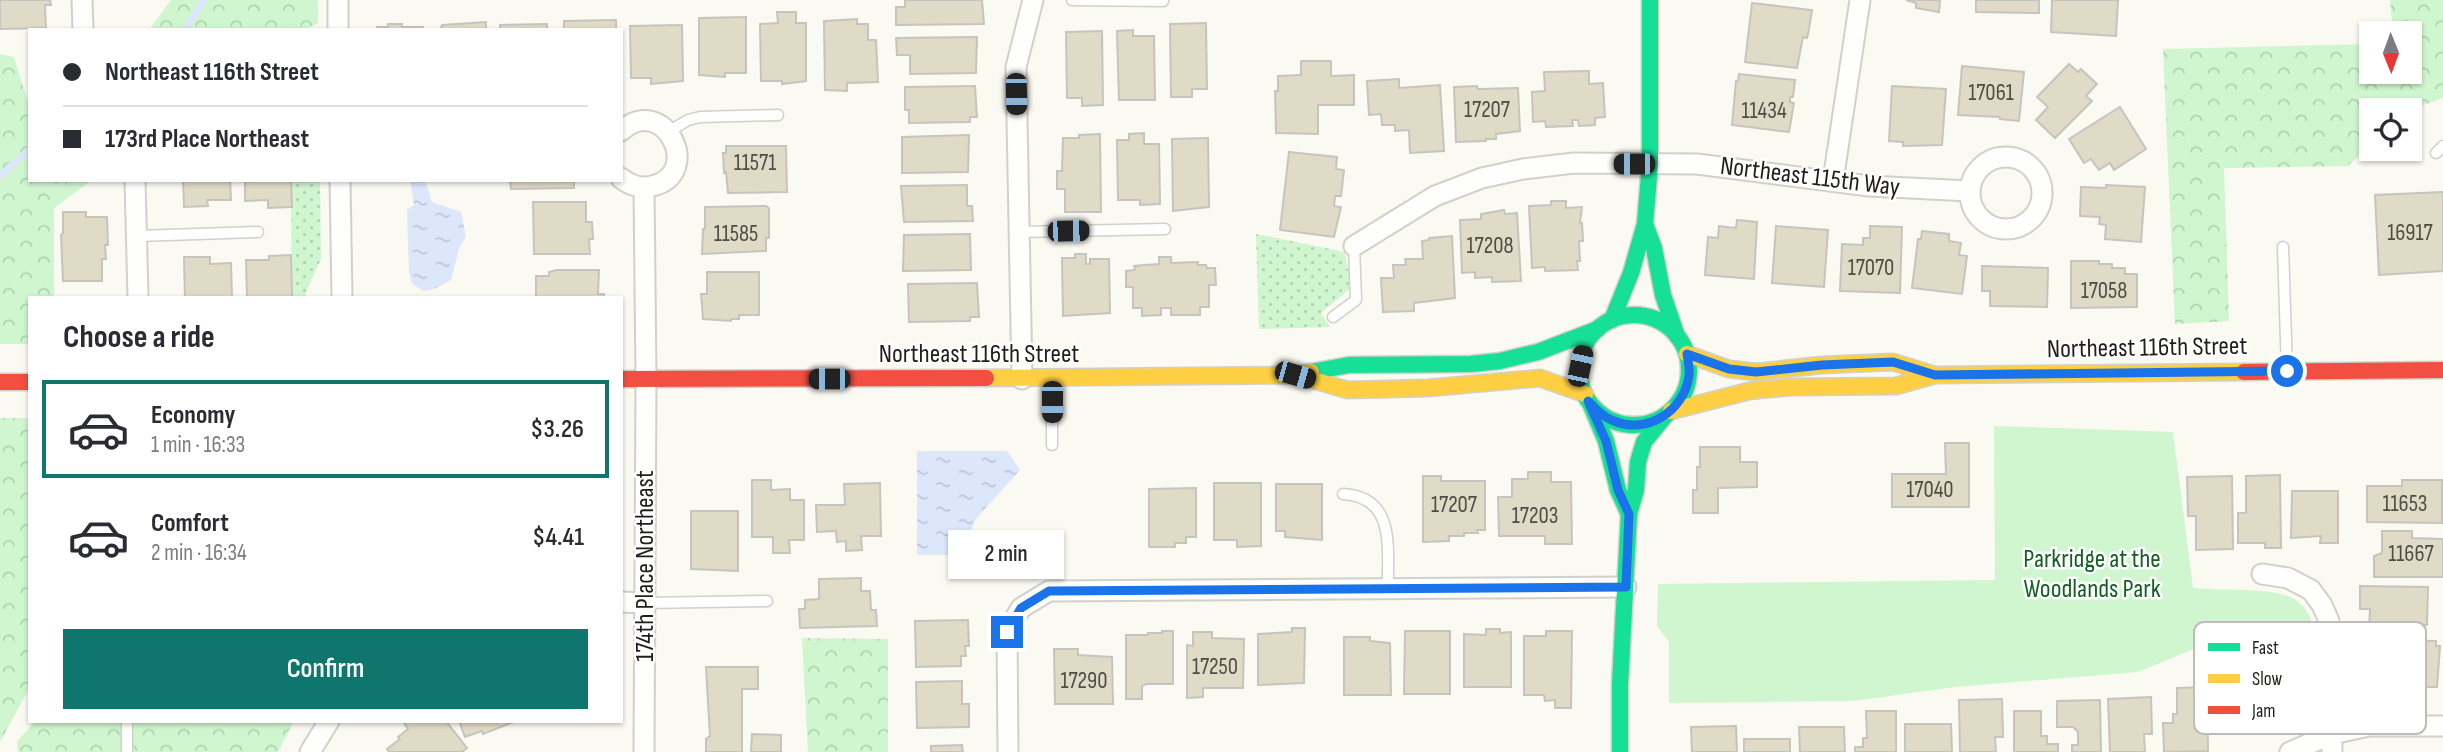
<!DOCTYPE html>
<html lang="en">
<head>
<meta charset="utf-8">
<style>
	body { margin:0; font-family:"Sofia Sans Condensed",sans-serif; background:#f7f7f7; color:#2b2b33; height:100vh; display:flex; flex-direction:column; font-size:26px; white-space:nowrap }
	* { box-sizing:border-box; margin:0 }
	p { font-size:23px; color:#7c7c81 }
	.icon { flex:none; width:38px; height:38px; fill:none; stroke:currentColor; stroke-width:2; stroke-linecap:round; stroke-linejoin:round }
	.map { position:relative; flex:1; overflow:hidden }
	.details { position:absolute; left:28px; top:296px; width:595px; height:427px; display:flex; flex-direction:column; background:#fff; border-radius:0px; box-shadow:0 2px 5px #0004 }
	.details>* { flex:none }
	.hud { position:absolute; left:28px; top:28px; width:595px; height:154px; border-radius:0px; box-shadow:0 2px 5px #0004; display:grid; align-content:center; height:154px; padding:0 35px; background:#fff }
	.needle { width:46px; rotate:179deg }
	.tools { position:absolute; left:2359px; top:21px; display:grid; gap:14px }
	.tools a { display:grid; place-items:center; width:63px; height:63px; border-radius:0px; background:#fff; box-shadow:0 2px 5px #0004; font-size:35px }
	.end { position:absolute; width:32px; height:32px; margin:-16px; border:9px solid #1a73e8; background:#fff; box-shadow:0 0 0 4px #fff }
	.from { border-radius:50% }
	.bubble { position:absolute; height:49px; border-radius:0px; background:#fff; box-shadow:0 2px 5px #0004; font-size:23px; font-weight:600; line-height:49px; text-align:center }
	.car { position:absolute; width:21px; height:42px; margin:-21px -10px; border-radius:9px; box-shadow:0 0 5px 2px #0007; background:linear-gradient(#222 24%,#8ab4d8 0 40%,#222 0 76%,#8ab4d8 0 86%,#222 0) }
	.hud b { display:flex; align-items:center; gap:24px; height:66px; font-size:26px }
	.hud b+b { border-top:2px solid #e1e1e2 }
	.hud i { width:18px; height:18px; background:#2b2b33 }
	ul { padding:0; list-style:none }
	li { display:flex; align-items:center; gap:21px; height:98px; margin:0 14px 10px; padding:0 21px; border:4px solid transparent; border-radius:0px }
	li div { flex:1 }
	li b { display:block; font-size:26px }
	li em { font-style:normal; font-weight:600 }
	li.active { border-color:#0f766e }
	li>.icon { width:63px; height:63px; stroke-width:1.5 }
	h2 { padding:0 35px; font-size:32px; line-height:84px }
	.primary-button { display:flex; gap:14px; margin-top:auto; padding:14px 35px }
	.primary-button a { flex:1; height:80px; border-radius:0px; background:#0f766e; color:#fff; font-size:28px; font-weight:600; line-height:80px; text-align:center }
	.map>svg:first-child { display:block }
	.grass { fill:url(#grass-dots) }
	.forest { fill:url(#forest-crowns) }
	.park { fill:#cff6cf }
	.water { fill:url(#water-ripples) }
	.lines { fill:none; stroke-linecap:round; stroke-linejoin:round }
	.stream { stroke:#dde7fb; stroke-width:7 }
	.building { fill:#e0dbc6; stroke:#c5c4be; stroke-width:2 }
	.lane-casing { stroke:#d1d0ca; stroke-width:13 }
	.street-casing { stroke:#d1d0ca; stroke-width:23 }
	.fast-casing { stroke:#d1d0ca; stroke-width:19 }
	.slow-casing { stroke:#d1d0ca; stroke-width:19 }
	.jam-casing { stroke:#d1d0ca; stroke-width:19 }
	.lane { stroke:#fefefd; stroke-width:10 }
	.street { stroke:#fefefd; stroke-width:19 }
	.fast { stroke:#16e098; stroke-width:16 }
	.slow { stroke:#ffcf43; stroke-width:16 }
	.jam { stroke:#f24e42; stroke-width:16 }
	.route { stroke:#1a73e8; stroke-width:9 }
	.labels { text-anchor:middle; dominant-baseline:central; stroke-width:5; stroke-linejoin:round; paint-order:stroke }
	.number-label { font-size:23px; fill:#4f4d44 }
	.street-label { font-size:26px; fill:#1f1e19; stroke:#fff }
	.park-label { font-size:26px; fill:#156025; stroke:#fff }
	.key { fill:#fff; stroke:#bcbcba; stroke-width:2 }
	.key-label { font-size:19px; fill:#1f1e19 }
</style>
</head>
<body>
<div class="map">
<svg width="2443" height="752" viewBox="0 0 2443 752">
	<defs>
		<pattern id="grass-dots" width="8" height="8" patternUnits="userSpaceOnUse" patternTransform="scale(1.75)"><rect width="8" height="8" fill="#cff6cf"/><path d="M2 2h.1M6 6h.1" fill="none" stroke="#b1d2b1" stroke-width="1.8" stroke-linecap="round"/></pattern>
		<pattern id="forest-crowns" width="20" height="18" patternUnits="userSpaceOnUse" patternTransform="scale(1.75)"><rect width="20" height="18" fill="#cff6cf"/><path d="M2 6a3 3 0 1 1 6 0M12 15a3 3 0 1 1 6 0" fill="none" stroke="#b1d2b1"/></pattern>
		<pattern id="water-ripples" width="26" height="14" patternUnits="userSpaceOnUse" patternTransform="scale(1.75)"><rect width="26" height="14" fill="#dde7fb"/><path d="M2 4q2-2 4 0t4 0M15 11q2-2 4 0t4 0" fill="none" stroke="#bdc6d7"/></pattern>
	</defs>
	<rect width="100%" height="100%" fill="#faf9f2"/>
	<g class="grass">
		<path d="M291,180h29l1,79 -15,33v5h-14z"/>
		<path d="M1256,234l89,18 6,36 -30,25 9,14 -71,2z"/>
	</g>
	<g class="forest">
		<path d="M171,0h147v23l-14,7h-155z"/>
		<path d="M2390,0h53v98l-33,12h-39v34l-23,22 -124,2 5,153 -54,3 -12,-275 208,-5v28h39v-39h-17z"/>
		<path d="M0,54l14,3 13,42h3v81h62l-38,28v89l-24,1v46h-30z"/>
		<path d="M0,418h30v269l-30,55z"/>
		<path d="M802,638l86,1v113h-80z"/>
		<path d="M36,721h258l-16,31h-260l-1,-11z"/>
	</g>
	<path class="park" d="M1994,426l179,6 20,156c27,3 73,-1 97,9 15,6 23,23 26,39 4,22 1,48 1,70l-48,21 -5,-86 -53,1 -73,30 -183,15 -101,14 -185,2v-61l-12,-16 1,-42 337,-4z"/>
	<g class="water">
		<path d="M410,180h15l7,22 29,10 5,25 -7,11 -8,32 -17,9 -10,2 -12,-7 -3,-12 -2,-62 7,-5z"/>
		<path d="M917,451h90l13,19 -45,50 -13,35h-45z"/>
	</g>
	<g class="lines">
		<g class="stream">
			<path d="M185,30l19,-30"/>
			<path d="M0,176l30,-27"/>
		</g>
	</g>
	<g class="building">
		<path d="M0,0h50l1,5h-6l1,23 -46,1z"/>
		<path d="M905,0h77l2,24 -88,1v-18h9z"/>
		<path d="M1906,0h34l-1,12 -23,-4v-5z"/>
		<path d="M1976,0h63v13l-63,-1z"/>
		<path d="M2052,0h66l-2,36 -65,-4z"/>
		<path d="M1752,3l60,7 -3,19 -2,9 -4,-1 -6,31 -52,-6z"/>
		<path d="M777,12h19v11h10v58l-24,3v-3h-21l-1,-57 18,-1z"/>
		<path d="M746,17v56h-21v4l-26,-2v-57z"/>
		<path d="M857,19v5h11v16h8l2,42 -31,1v8l-22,-1 -1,-69z"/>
		<path d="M616,20v10h-52v-9z"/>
		<path d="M486,22v8h-46l2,-5z"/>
		<path d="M1206,23l1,66h-15v8h-21l-1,-73z"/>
		<path d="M388,24h14v3h21v3h-46v-3h11z"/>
		<path d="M547,24v6h-47v-5z"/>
		<path d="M682,25l1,56 -32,3v-6h-20l-1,-52z"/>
		<path d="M1133,30v6h21l1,64h-36l-2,-69z"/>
		<path d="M1102,31l1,74 -21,1v-8h-15l-1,-66z"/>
		<path d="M977,37l-1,36 -66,1v-19h-13l-1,-17z"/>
		<path d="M1301,61h30v15l23,-1v30h-36v29l-42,-1 -1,-42h3v-15l23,-1z"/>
		<path d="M2069,64l9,8 3,-3 16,15 -11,12 6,5 -37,37 -19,-18 12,-13 -11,-10z"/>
		<path d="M1962,66l62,6 -5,49 -19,-2v-2l-42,-2z"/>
		<path d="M1589,71v13l14,-1 2,34 -10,1v7l-16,1 -1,-6h-6l1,6 -27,1 -1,-6 -12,1 -1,-30 13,-1 -1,-19z"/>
		<path d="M1739,74l56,6 -2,17h-3v5l4,1 -5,29 -57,-7 4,-44h2z"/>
		<path d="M1399,79v9l41,-3 4,66 -34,2 -1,-23 -14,1v-6h-13l-1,-11 -12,1 -2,-34z"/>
		<path d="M975,86l2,31h-7v5l-61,1v-13h-4v-23z"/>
		<path d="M1477,86l1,3 40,-1 2,43 -24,3v5h-10v2l-30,1 -2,-55z"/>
		<path d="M1892,86l54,3 -4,56 -39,1v-4l-14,-1z"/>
		<path d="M2120,107l26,42 -32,21 -4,-7 -11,7 -8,-11 -7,4 -15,-24z"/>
		<path d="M1144,133v11h15l1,60 -20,1v-5h-22l-1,-60h12v-6z"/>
		<path d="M1100,134l1,78h-36v-23h-8v-18h5l1,-33h16v-3z"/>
		<path d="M969,135l-1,37 -66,1v-36z"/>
		<path d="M1208,138l1,69 -36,4 -1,-72z"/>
		<path d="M726,146h60l1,46 -59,1 -2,-21 -2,1 -1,-20h3z"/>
		<path d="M1289,152l48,5 -1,12 8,1 -3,26h-6l-1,10 7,1 -7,30 -54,-7z"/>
		<path d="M183,180h47l1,20h-24l1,6 -24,1z"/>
		<path d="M245,180h46l1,27 -24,1v-8l-23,1z"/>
		<path d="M510,180h64v8l-63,1z"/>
		<path d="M967,185v21h5l1,15 -69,1 -3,-36z"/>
		<path d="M2106,185l39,2 -4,55 -36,-3 1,-14 -7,-1 1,-7 -20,-1 1,-29 25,1z"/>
		<path d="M2443,192v79l-64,4 -4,-80z"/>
		<path d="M1551,201h15v7l16,-1 -2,16h2l1,18h-4l1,20h-3l1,9 -33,1v-4l-13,1 -3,-62 22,-1z"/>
		<path d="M533,202h53v20h6l1,17h-4l1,15h-56z"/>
		<path d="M766,206l3,2v30h-3v13l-64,3 1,-25h2v-22z"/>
		<path d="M1504,210l1,4 12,-1 4,68 -29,1v-5l-17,1v-6l-13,1 -2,-53 21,-1v-5z"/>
		<path d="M63,212h23v5h21l1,28h-3l1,14h-4v22h-39l-2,-46 2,-2z"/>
		<path d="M1737,220l20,2 -3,57 -49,-4 3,-38 10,1 1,-12 17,2z"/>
		<path d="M1776,226l52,4 -4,57 -52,-4z"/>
		<path d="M1870,226l32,1 -2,66 -60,-2 2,-47 21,1v-7h7z"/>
		<path d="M1922,231l27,3v7l12,2 -2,12 8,1 -5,38 -50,-6 6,-49h3z"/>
		<path d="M970,234l1,36 -68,1 1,-36z"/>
		<path d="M1452,236l3,62 -41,5v8l-31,1 -2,-34h13l-1,-13h13l-1,-6h18l-1,-18 7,-1v-2z"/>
		<path d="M1075,254h11v10h4v-5h19l1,54 -47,3 -1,-58h13z"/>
		<path d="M291,255l1,43h-45l-1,-38h23v-4z"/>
		<path d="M184,257h26v7l21,-1 1,35h-47z"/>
		<path d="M1159,257h12v6l27,-1v3h8l1,3h8l1,17h-7v22h-9v8h-29v-7h-10v7l-19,1v-8h-9v-21h-7v-16l9,-1 -1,-4 10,-1 15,-1z"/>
		<path d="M2071,261h28v3h13v4h13v6h12v33l-66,1z"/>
		<path d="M1982,266l66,2 -1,39 -57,-1v-15h-8z"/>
		<path d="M557,270h42l-1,24h6v4h-68v-22h13v-4z"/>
		<path d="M707,272h52v43h-20v4h-8v2l-28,-2 -2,-25h6z"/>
		<path d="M977,283l2,34h-9v4l-61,1 -1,-38z"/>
		<path d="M1945,443h24v64h-77v-33h54z"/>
		<path d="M1700,447h40v15h17v25l-39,1v25h-25v-23h4v-23h3z"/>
		<path d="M1528,472h23v10h20l1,62h-27v-8h-46l-1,-39h14v-18h16z"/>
		<path d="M2280,475l1,73h-16v-5h-27v-30h8v-37z"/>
		<path d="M1423,476h18v5h44v49h-8l1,3h-14v3h-15v5l-26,1z"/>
		<path d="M2232,476l1,73 -37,1v-34h-8l-1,-39z"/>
		<path d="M752,480h19v10l19,-1v11h14v40h-15l1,13h-17v-16h-21z"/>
		<path d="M2402,480h40v43l-75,-1v-36h35z"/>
		<path d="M880,483l1,53h-20l1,14 -16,1v-10l-9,1 -1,-11 -19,1 -1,-27h29l-1,-21z"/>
		<path d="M1214,483h47v63l-24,1v-7h-23z"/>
		<path d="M1276,484h46v56l-37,-3v-6h-9z"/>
		<path d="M1196,488v49h-10v6h-11v4h-26v-58z"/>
		<path d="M2292,491h46v52h-18l1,-7 -30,2z"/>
		<path d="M691,511h47v60l-47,-2z"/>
		<path d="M2382,531h30v7l31,1v38h-69v-21l8,-3z"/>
		<path d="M861,578v13h9l1,19h5l1,16 -77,2 -1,-19h6v-9l14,-1v-20z"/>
		<path d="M2360,586l68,1 -1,38h-29v6h-29l1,-22h-10z"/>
		<path d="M968,620l1,26h-4l1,10h-5v10l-45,1 -1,-46z"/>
		<path d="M1292,628h13l-1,55 -46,2v-51l34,-2z"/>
		<path d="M1486,629h14v4l11,-1v55h-47v-53l22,1z"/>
		<path d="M1162,631h11v53h-27l-4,2v13h-16v-64h22v-2h14z"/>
		<path d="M1405,631h45v63h-46z"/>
		<path d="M1546,631h26l-1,77h-16v-8l-10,1 -1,-6h-20v-59h22z"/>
		<path d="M1193,632h19v6l32,1 -1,49h-40v9l-16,1v-53l6,1z"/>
		<path d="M1344,637h26v4l20,2 1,52h-47z"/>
		<path d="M2374,640l62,1v5h4l-3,41h-20l1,-21h-11v19l-44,-1 1,-22 10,1z"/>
		<path d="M1054,649h24v6l34,2 1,47h-58z"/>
		<path d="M706,667h52v22h-16v63h-36v-13l4,-3z"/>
		<path d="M962,681v23h7v23l-52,1 -1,-46z"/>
		<path d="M2207,687l1,64 -44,1 -1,-29h10v-9h4v-26z"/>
		<path d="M2151,697l1,37h-8l1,18h-35l-2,-53z"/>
		<path d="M2002,699l1,38h-8l1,15h-36l-1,-52z"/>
		<path d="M2100,700l1,52h-29v-7h6v-13l-5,-5h-16v-26z"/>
		<path d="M1866,711h30v41h-41v-5h8v-9h4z"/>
		<path d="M2014,711h27v25h6v8h11v8h-44z"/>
		<path d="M406,721h40l21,27 -5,4h-73l-2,-3 13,-10 -2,-2 10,-8 -4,-6z"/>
		<path d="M459,721h57l-33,13 -1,-3 -17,6z"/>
		<path d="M1905,724h46l1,28h-47z"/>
		<path d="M1736,726l1,26h-45l-1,-25z"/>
		<path d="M1799,727h45l1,25h-45z"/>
		<path d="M752,734l29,1v17h-30z"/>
		<rect x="1744" y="739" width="46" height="13"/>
		<path d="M962,745l1,7h-32v-6z"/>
	</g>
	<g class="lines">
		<g class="lane-casing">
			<g id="lane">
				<path d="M1072,0l91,1"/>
				<path d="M668,132l20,-12 12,-3 78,-2"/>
				<path d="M2436,153l7,-7"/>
				<path d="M1019,232l146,-3"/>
				<path d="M138,236l120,-4"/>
				<path d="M2283,247l4,124"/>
				<path d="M1333,317l23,-17 -2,-54"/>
				<path d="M1052,445v-66"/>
				<path d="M1343,494c54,3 44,56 45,95"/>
				<path d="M644,603l123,-2"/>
				<path d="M127,752v-31"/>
			</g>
		</g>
		<g class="street-casing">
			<g id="street">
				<path d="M82,0l1,30"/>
				<path d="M338,0v30"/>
				<path d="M621,131c43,-39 84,43 31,55 -11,3 -23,-1 -31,-8"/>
				<circle cx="2006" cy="193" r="36"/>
				<path d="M135,180l3,118"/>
				<path d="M340,180l2,118"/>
				<path d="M1833,181l27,-181"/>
				<path d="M1354,246l81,-50 47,-18 41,-9 51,-6 123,1 172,22 101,5"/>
				<path d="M1022,379l-6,-312 17,-67"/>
				<path d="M2262,574l26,4 23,12 11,15 7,16 2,20 1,111"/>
				<path d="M621,602l23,1"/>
				<path d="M310,752l19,-31"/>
				<path d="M644,752l2,-373 -2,-192"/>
				<path d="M1008,752l-1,-120 14,-24 28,-17 577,-4"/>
				<path d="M2290,752l42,-18 37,-8h74"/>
			</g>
		</g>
		<g class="fast-casing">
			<g id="fast">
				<path d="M1645,224l9,24 9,47 14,41"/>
				<circle cx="1634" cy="370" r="55"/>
				<path d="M1612,320l19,-47 14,-49 5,-60v-164"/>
				<path d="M1311,372l38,-7 122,-1 29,-3 38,-9 60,-23"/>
				<path d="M1591,405l15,36 12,49 11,24"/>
				<path d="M1620,752v-68l9,-170 7,-24 2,-28 6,-20 22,-27"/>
			</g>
		</g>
		<g class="slow-casing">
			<g id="slow">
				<path d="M1687,354l42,15 27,3 66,-7 71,-3 42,13"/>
				<path d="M1303,377l44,13 81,-2 112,-10 45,16"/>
				<path d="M986,378l309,-3 16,-3"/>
				<path d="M1671,411l78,-20 42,-4 105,-1 39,-11 309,-3"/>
			</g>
		</g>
		<g class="jam-casing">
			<g id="jam">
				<path d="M2244,372l199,-2"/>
				<path d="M621,379l365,-1"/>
				<path d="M0,382h30"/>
			</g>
		</g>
		<use href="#lane" class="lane"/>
		<use href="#street" class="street"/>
		<use href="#fast" class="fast"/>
		<use href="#slow" class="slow"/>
		<use href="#jam" class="jam"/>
	</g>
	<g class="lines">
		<path class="route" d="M1007,632l14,-24 28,-17 577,-4 3,-73 -11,-24 -12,-49 -18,-40c8,8 15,16 26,20 33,14 70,-10 75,-45 1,-7 -1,-15 -2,-22l42,15 27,3 66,-7 71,-3 42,13 352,-4"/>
	</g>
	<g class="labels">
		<g class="number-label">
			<text x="1991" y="93">17061</text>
			<text x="1487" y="110">17207</text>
			<text x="1764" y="111">11434</text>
			<text x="755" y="163">11571</text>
			<text x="2410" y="233">16917</text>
			<text x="736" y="234">11585</text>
			<text x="1490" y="246">17208</text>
			<text x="1871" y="268">17070</text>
			<text x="2104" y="291">17058</text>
			<text x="1930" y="490">17040</text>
			<text x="2405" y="504">11653</text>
			<text x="1454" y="505">17207</text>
			<text x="1535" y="516">17203</text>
			<text x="2411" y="554">11667</text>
			<text x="1215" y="667">17250</text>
			<text x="1084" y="681">17290</text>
		</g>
		<g class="street-label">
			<text transform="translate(1810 177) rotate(7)">Northeast 115th Way</text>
			<text transform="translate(2147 348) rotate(-1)">Northeast 116th Street</text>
			<text x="979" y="354">Northeast 116th Street</text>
			<text transform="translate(645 566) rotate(-90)">174th Place Northeast</text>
		</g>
		<g class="park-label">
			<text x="2092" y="559">Parkridge at the<tspan x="2092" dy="30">Woodlands Park</tspan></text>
		</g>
	</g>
	<rect x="2194" y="622" width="232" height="112" rx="10" class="key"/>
	<rect x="2208" y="643" width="32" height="8" fill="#16e098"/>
	<rect x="2208" y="674" width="32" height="9" fill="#ffcf43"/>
	<rect x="2208" y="706" width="32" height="8" fill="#f24e42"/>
	<g class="key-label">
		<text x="2252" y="654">Fast</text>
		<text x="2252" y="685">Slow</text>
		<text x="2252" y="717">Jam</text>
	</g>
</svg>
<div class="tools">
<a><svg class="needle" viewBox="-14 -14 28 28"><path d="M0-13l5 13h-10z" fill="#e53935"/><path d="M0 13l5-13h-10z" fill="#7c7c81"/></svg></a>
<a><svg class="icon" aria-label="locate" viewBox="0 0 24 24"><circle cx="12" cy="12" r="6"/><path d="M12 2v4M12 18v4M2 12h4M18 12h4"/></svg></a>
</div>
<i class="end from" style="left:2287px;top:371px"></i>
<i class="end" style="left:1007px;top:632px"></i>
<div class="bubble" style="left:948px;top:530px;width:116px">2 min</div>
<i class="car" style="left:1016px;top:94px;rotate:179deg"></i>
<i class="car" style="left:1634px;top:164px;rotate:270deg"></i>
<i class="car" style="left:1068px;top:231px;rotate:89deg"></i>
<i class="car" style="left:1580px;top:366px;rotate:12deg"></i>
<i class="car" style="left:1295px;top:375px;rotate:106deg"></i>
<i class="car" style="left:829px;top:379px;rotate:270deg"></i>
<i class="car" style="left:1052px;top:402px;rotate:180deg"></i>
<div class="hud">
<b><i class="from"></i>Northeast 116th Street</b>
<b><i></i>173rd Place Northeast</b>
</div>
<section class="details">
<h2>Choose a ride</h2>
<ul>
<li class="active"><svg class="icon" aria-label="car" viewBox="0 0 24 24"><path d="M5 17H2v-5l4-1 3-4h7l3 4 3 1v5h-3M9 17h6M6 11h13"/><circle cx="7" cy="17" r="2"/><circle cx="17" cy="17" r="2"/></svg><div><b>Economy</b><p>1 min · 16:33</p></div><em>$3.26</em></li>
<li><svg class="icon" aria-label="car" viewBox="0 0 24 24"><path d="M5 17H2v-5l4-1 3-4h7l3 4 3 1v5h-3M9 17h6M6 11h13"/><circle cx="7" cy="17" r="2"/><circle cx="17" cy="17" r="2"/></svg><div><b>Comfort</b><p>2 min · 16:34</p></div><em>$4.41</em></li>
</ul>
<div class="primary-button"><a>Confirm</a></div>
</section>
</div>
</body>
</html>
